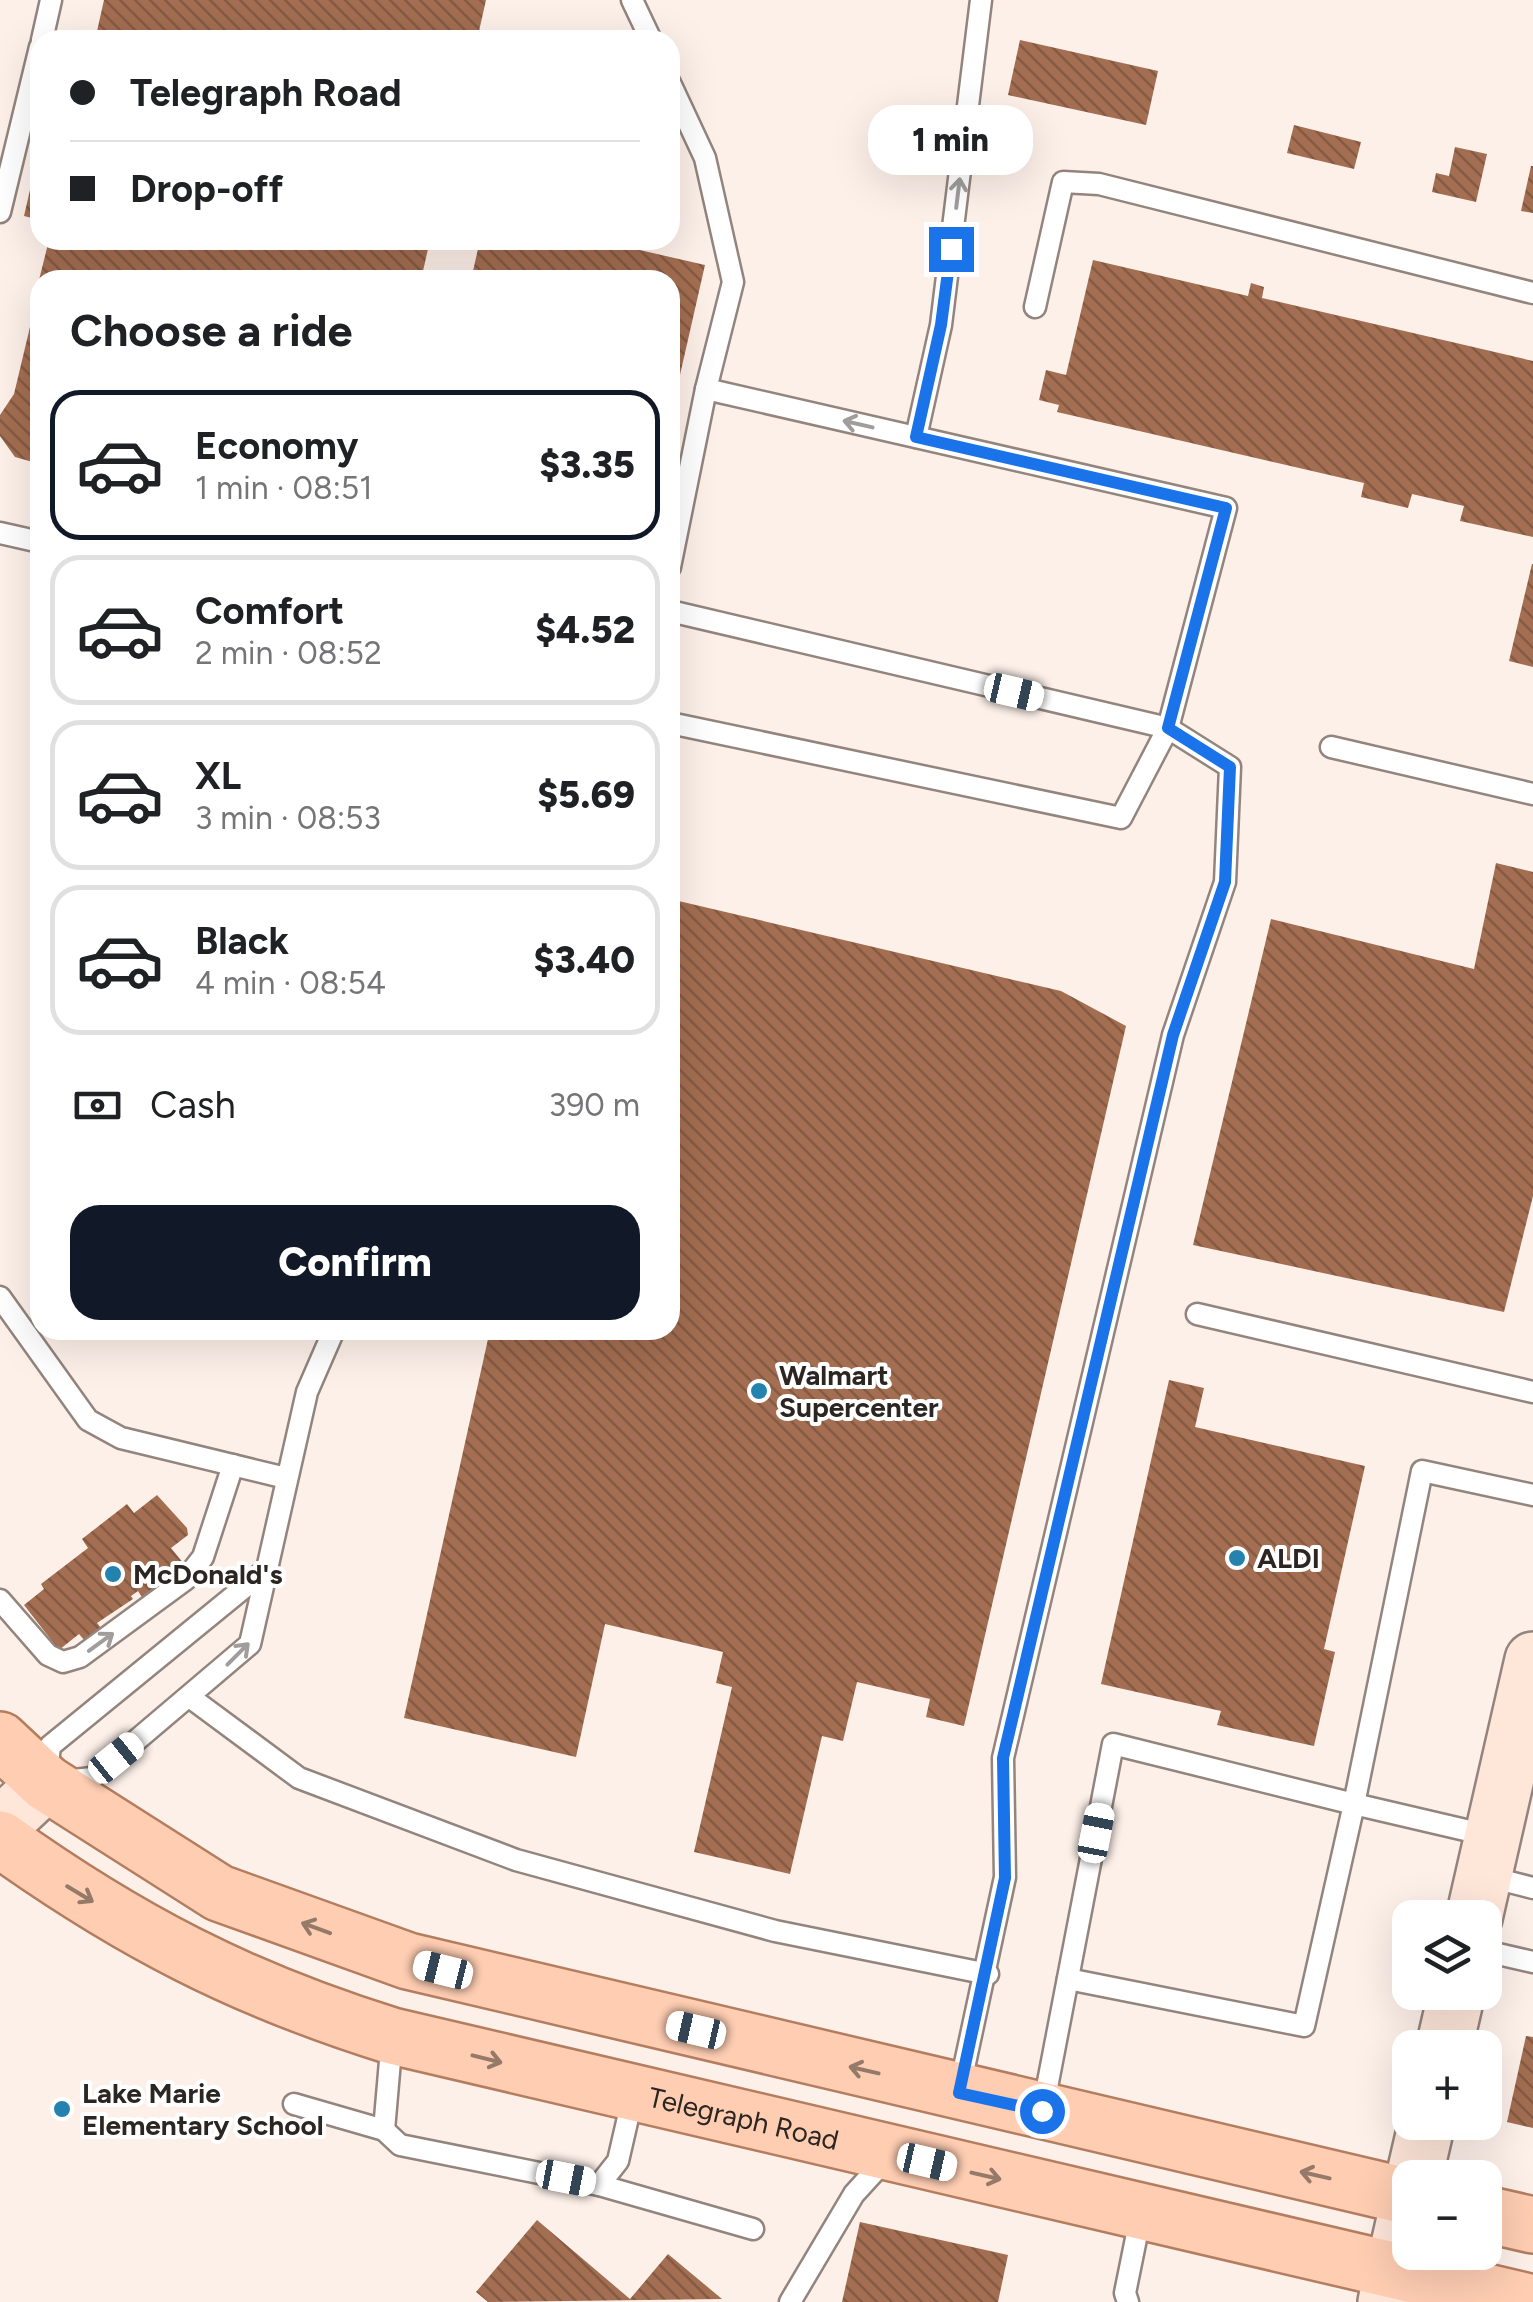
<!DOCTYPE html>
<html lang="en">
<head>
<meta charset="utf-8">
<style>
	body { margin:0; font-family:Figtree,sans-serif; background:#f6f6f6; color:#202124; height:100vh; display:flex; flex-direction:column; font-size:38px; white-space:nowrap }
	* { box-sizing:border-box; margin:0 }
	p { font-size:32px; color:#757577 }
	.icon { flex:none; width:55px; height:55px; fill:none; stroke:currentColor; stroke-width:2; stroke-linecap:round; stroke-linejoin:round }
	.map { position:relative; flex:1; overflow:hidden }
	.sheet { position:absolute; left:30px; top:270px; width:650px; height:1070px; display:flex; flex-direction:column; background:#fff; border-radius:30px; box-shadow:0 10px 40px #0002 }
	.sheet>* { flex:none }
	.top-card { position:absolute; left:30px; top:30px; width:650px; height:220px; border-radius:30px; box-shadow:0 10px 40px #0002; display:grid; align-content:center; height:220px; padding:0 40px; background:#fff }
	.fabs { position:absolute; left:1392px; top:1900px; display:grid; gap:20px }
	.fabs a { display:grid; place-items:center; width:110px; height:110px; border-radius:20px; background:#fff; box-shadow:0 10px 40px #0002; font-size:50px }
	.end { position:absolute; width:45px; height:45px; margin:-22px; border:12px solid #1a73e8; background:#fff; box-shadow:0 0 0 5px #fff }
	.from { border-radius:50% }
	.bubble { position:absolute; height:70px; border-radius:30px; background:#fff; box-shadow:0 10px 40px #0002; font-size:32px; font-weight:800; line-height:70px; text-align:center }
	.car { position:absolute; width:30px; height:60px; margin:-30px -15px; border-radius:12px; box-shadow:0 0 8px 2px #0007; background:linear-gradient(#fff 24%,#345 0 40%,#fff 0 76%,#345 0 86%,#fff 0) }
	.top-card b { display:flex; align-items:center; gap:35px; height:95px; font-size:38px }
	.top-card b+b { border-top:2px solid #e0e0e0 }
	.top-card i { width:25px; height:25px; background:#202124 }
	ul { padding:0; list-style:none }
	li { display:flex; align-items:center; gap:30px; height:150px; margin:0 20px 15px; padding:0 20px; border:5px solid #e0e0e0; border-radius:30px }
	li div { flex:1 }
	li b { display:block; font-size:38px }
	li em { font-style:normal; font-weight:800 }
	li.selected { border-color:#111827 }
	li>.icon { width:90px; height:90px; stroke-width:1.5 }
	h2 { padding:0 40px; font-size:45px; line-height:120px }
	.pay { display:flex; align-items:center; gap:25px; height:110px; padding:0 40px; font-size:38px }
	.pay p { margin-inline-start:auto }
	.cta { display:flex; gap:20px; margin-top:auto; padding:20px 40px }
	.cta a { flex:1; height:115px; border-radius:30px; background:#111827; color:#fff; font-size:40px; font-weight:800; line-height:115px; text-align:center }
	.map>svg:first-child { display:block }
	.building { fill:url(#building-back-hatch) }
	.lines { fill:none; stroke-linecap:round; stroke-linejoin:round }
	.lane-casing { stroke:#93857d; stroke-width:25 }
	.secondary-casing { stroke:#93857d; stroke-width:60 }
	.primary-casing { stroke:#b47d5f; stroke-width:60 }
	.lane { stroke:#fff; stroke-width:20 }
	.secondary { stroke:#fee6d9; stroke-width:55 }
	.primary { stroke:#fecdb2; stroke-width:55 }
	.oneway { stroke:#a09d9c }
	.oneway2 { stroke:#957a6a }
	.route { stroke:#1a73e8; stroke-width:12 }
	.poi-dot { fill:#2482af; stroke:#fff; stroke-width:4 }
	.labels { text-anchor:middle; dominant-baseline:central; stroke-width:8; stroke-linejoin:round; paint-order:stroke }
	.poi-label { font-size:28px; font-weight:bold; fill:#2c2623; stroke:#fff; text-anchor:start }
	.street-label { font-size:28px; fill:#2c2623; stroke:#fff }
</style>
</head>
<body>
<div class="map">
<svg width="1533" height="2302" viewBox="0 0 1533 2302">
	<defs>
		<pattern id="building-back-hatch" width="6" height="6" patternUnits="userSpaceOnUse" patternTransform="scale(2.5)"><rect width="6" height="6" fill="#a36e51"/><path d="M-1 5l2 2M0 0l6 6M5-1l2 2" fill="none" stroke="#855a43"/></pattern>
	</defs>
	<rect width="100%" height="100%" fill="#fdf0e9"/>
	<g class="building">
		<path d="M104,0h382l-9,40h-382z"/>
		<path d="M1020,40l138,31 -12,54 -138,-30z"/>
		<path d="M1294,125l67,17 -7,27 -67,-16z"/>
		<path d="M1455,147l32,7 -11,48 -44,-10 4,-19 13,3z"/>
		<path d="M38,155h2v65l-16,-4z"/>
		<path d="M1531,166h2v47l-12,-2z"/>
		<path d="M49,240h381l-9,40h-382z"/>
		<path d="M480,240h116l109,25 -33,145 -2,-130h-199z"/>
		<path d="M1093,260l155,36 3,-13 13,4 -2,11 271,63v176l-73,-16 4,-15 -52,-12 -4,14 -47,-11 3,-14 -307,-71 2,-7 -20,-5 7,-30 20,5z"/>
		<path d="M40,285v179l-25,-7 -15,-21v-21l14,-21z"/>
		<path d="M1532,564h1v103l-24,-6z"/>
		<path d="M1496,863l37,9v324l-29,116 -311,-67 78,-326 203,50z"/>
		<path d="M670,899l391,92 65,35 -162,700 -38,-9 4,-18 -73,-17 -14,59 -21,-5 -32,138 -96,-22 38,-165 -16,-4 7,-31 -118,-28 -29,133 -172,-39 86,-388h180z"/>
		<path d="M1169,1380l35,8 -9,39 170,39 -41,183 11,3 -21,94 -97,-21 4,-14 -120,-27z"/>
		<path d="M157,1495l30,33 1,7 -17,13 13,16 -42,33 -4,-6 -7,5 2,3 -36,24 4,5 -16,13 -6,-7 -20,16 -35,-45 20,-16 -3,-5 47,-36 -6,-9 45,-35 7,9z"/>
		<path d="M1526,2036l7,1v91l-26,-6z"/>
		<path d="M537,2220l93,79 38,-45 54,45 -234,3 -12,-10z"/>
		<path d="M860,2222l148,33 -10,47h-156z"/>
	</g>
	<g class="lines">
		<g class="lane-casing">
			<g id="lane">
				<path d="M632,0l19,40"/>
				<path d="M42,40l9,-40"/>
				<path d="M670,83l35,75 28,124 -27,107 -36,178"/>
				<path d="M0,212l40,-165"/>
				<path d="M1035,307l28,-125 36,2 434,109"/>
				<path d="M916,437l25,-112 40,-325"/>
				<path d="M0,533l40,9"/>
				<path d="M670,611l498,117 62,39 -5,115 -52,153 -170,723 2,119 -46,214"/>
				<path d="M670,723l451,95 47,-90 58,-220 -520,-119"/>
				<path d="M1331,747l202,47"/>
				<path d="M0,1297l88,123 33,18 165,40"/>
				<path d="M1197,1314l336,78"/>
				<path d="M0,1600l48,55 15,7 17,-5 105,-77 18,-23 30,-92"/>
				<path d="M191,1698l108,80 217,82 259,71 213,43"/>
				<path d="M47,1773l3,-27 218,-178"/>
				<path d="M64,1781l28,-3 158,-134 57,-252 27,-62"/>
				<path d="M1486,1876l47,12"/>
				<path d="M1485,1951l48,11"/>
				<path d="M1068,1979l236,47 50,-222 137,32"/>
				<path d="M294,2104l90,26 16,15 199,40 19,-24 15,-65"/>
				<path d="M1043,2108l70,-364 241,60 68,-333 111,24"/>
				<path d="M384,2130l8,-92"/>
				<path d="M599,2185l154,44"/>
				<path d="M790,2302l64,-108 32,-35"/>
				<path d="M1128,2302l-3,-9 16,-79"/>
			</g>
		</g>
		<g class="secondary-casing">
			<g id="secondary">
				<path d="M0,1826l46,-43"/>
				<path d="M1474,1918l59,-258"/>
				<path d="M1444,2048l13,-56"/>
				<path d="M1414,2178l13,-56"/>
				<path d="M1386,2302l24,-105"/>
			</g>
		</g>
		<g class="primary-casing">
			<g id="primary">
				<path d="M0,1740l46,43 173,110 189,68 1002,236"/>
				<path id="s1" d="M0,1839c129,92 241,150 392,197l1137,266"/>
				<path d="M1485,2214l48,11"/>
			</g>
		</g>
		<use href="#lane" class="lane"/>
		<use href="#secondary" class="secondary"/>
		<use href="#primary" class="primary"/>
	</g>
	<defs><path id="oneway-shaft" d="M-6 0H5M1.5-3L5.5 0L1.5 3" fill="none" stroke-width="1.6" stroke-linecap="round" stroke-linejoin="round" transform="scale(2.5)"/></defs>
	<g class="oneway">
		<use href="#oneway-shaft" transform="translate(958 193) rotate(-83)"/>
		<use href="#oneway-shaft" transform="translate(858 424) rotate(-167)"/>
		<use href="#oneway-shaft" transform="translate(101 1642) rotate(-36)"/>
		<use href="#oneway-shaft" transform="translate(238 1654) rotate(-45)"/>
	</g>
	<g class="oneway2">
		<use href="#oneway-shaft" transform="translate(80 1894) rotate(31)"/>
		<use href="#oneway-shaft" transform="translate(316 1928) rotate(-160)"/>
		<use href="#oneway-shaft" transform="translate(487 2059) rotate(14)"/>
		<use href="#oneway-shaft" transform="translate(864 2070) rotate(-167)"/>
		<use href="#oneway-shaft" transform="translate(1315 2175) rotate(-167)"/>
		<use href="#oneway-shaft" transform="translate(986 2176) rotate(13)"/>
	</g>
	<g class="lines">
		<path class="route" d="M951,249l-10,76 -25,112 310,71 -58,220 62,39 -5,115 -52,153 -170,723 2,120 -46,215 83,18"/>
	</g>
	<g class="poi-dot">
		<circle cx="759" cy="1391" r="10"/>
		<circle cx="1237" cy="1558" r="10"/>
		<circle cx="113" cy="1574" r="10"/>
		<circle cx="62" cy="2109" r="10"/>
	</g>
	<g class="labels">
		<g class="poi-label">
			<text x="779" y="1375">Walmart<tspan x="779" dy="32">Supercenter</tspan></text>
			<text x="1257" y="1558">ALDI</text>
			<text x="133" y="1574">McDonald's</text>
			<text x="82" y="2093">Lake Marie<tspan x="82" dy="32">Elementary School</tspan></text>
		</g>
		<g class="street-label">
			<text stroke="none"><textPath href="#s1" startOffset="802">Telegraph Road</textPath></text>
		</g>
	</g>
</svg>
<div class="fabs">
<a><svg class="icon" aria-label="layers" viewBox="0 0 24 24"><path d="M12 4l9 5-9 5-9-5zM3 14l9 5 9-5"/></svg></a>
<a>+</a>
<a>−</a>
</div>
<i class="end from" style="left:1042px;top:2111px"></i>
<i class="end" style="left:951px;top:249px"></i>
<div class="bubble" style="left:868px;top:105px;width:165px">1 min</div>
<i class="car" style="left:1014px;top:692px;rotate:103deg"></i>
<i class="car" style="left:116px;top:1758px;rotate:51deg"></i>
<i class="car" style="left:1096px;top:1833px;rotate:11deg"></i>
<i class="car" style="left:443px;top:1970px;rotate:284deg"></i>
<i class="car" style="left:696px;top:2030px;rotate:283deg"></i>
<i class="car" style="left:927px;top:2162px;rotate:103deg"></i>
<i class="car" style="left:566px;top:2178px;rotate:101deg"></i>
<div class="top-card">
<b><i class="from"></i>Telegraph Road</b>
<b><i></i>Drop-off</b>
</div>
<section class="sheet">
<h2>Choose a ride</h2>
<ul>
<li class="selected"><svg class="icon" aria-label="car" viewBox="0 0 24 24"><path d="M5 17H2v-5l4-1 3-4h7l3 4 3 1v5h-3M9 17h6M6 11h13"/><circle cx="7" cy="17" r="2"/><circle cx="17" cy="17" r="2"/></svg><div><b>Economy</b><p>1 min · 08:51</p></div><em>$3.35</em></li>
<li><svg class="icon" aria-label="car" viewBox="0 0 24 24"><path d="M5 17H2v-5l4-1 3-4h7l3 4 3 1v5h-3M9 17h6M6 11h13"/><circle cx="7" cy="17" r="2"/><circle cx="17" cy="17" r="2"/></svg><div><b>Comfort</b><p>2 min · 08:52</p></div><em>$4.52</em></li>
<li><svg class="icon" aria-label="car" viewBox="0 0 24 24"><path d="M5 17H2v-5l4-1 3-4h7l3 4 3 1v5h-3M9 17h6M6 11h13"/><circle cx="7" cy="17" r="2"/><circle cx="17" cy="17" r="2"/></svg><div><b>XL</b><p>3 min · 08:53</p></div><em>$5.69</em></li>
<li><svg class="icon" aria-label="car" viewBox="0 0 24 24"><path d="M5 17H2v-5l4-1 3-4h7l3 4 3 1v5h-3M9 17h6M6 11h13"/><circle cx="7" cy="17" r="2"/><circle cx="17" cy="17" r="2"/></svg><div><b>Black</b><p>4 min · 08:54</p></div><em>$3.40</em></li>
</ul>
<div class="pay"><svg class="icon" aria-label="cash" viewBox="0 0 24 24"><path d="M3 7h18v10H3z"/><circle cx="12" cy="12" r="2"/></svg>Cash<p>390 m</p></div>
<div class="cta"><a>Confirm</a></div>
</section>
</div>
</body>
</html>
